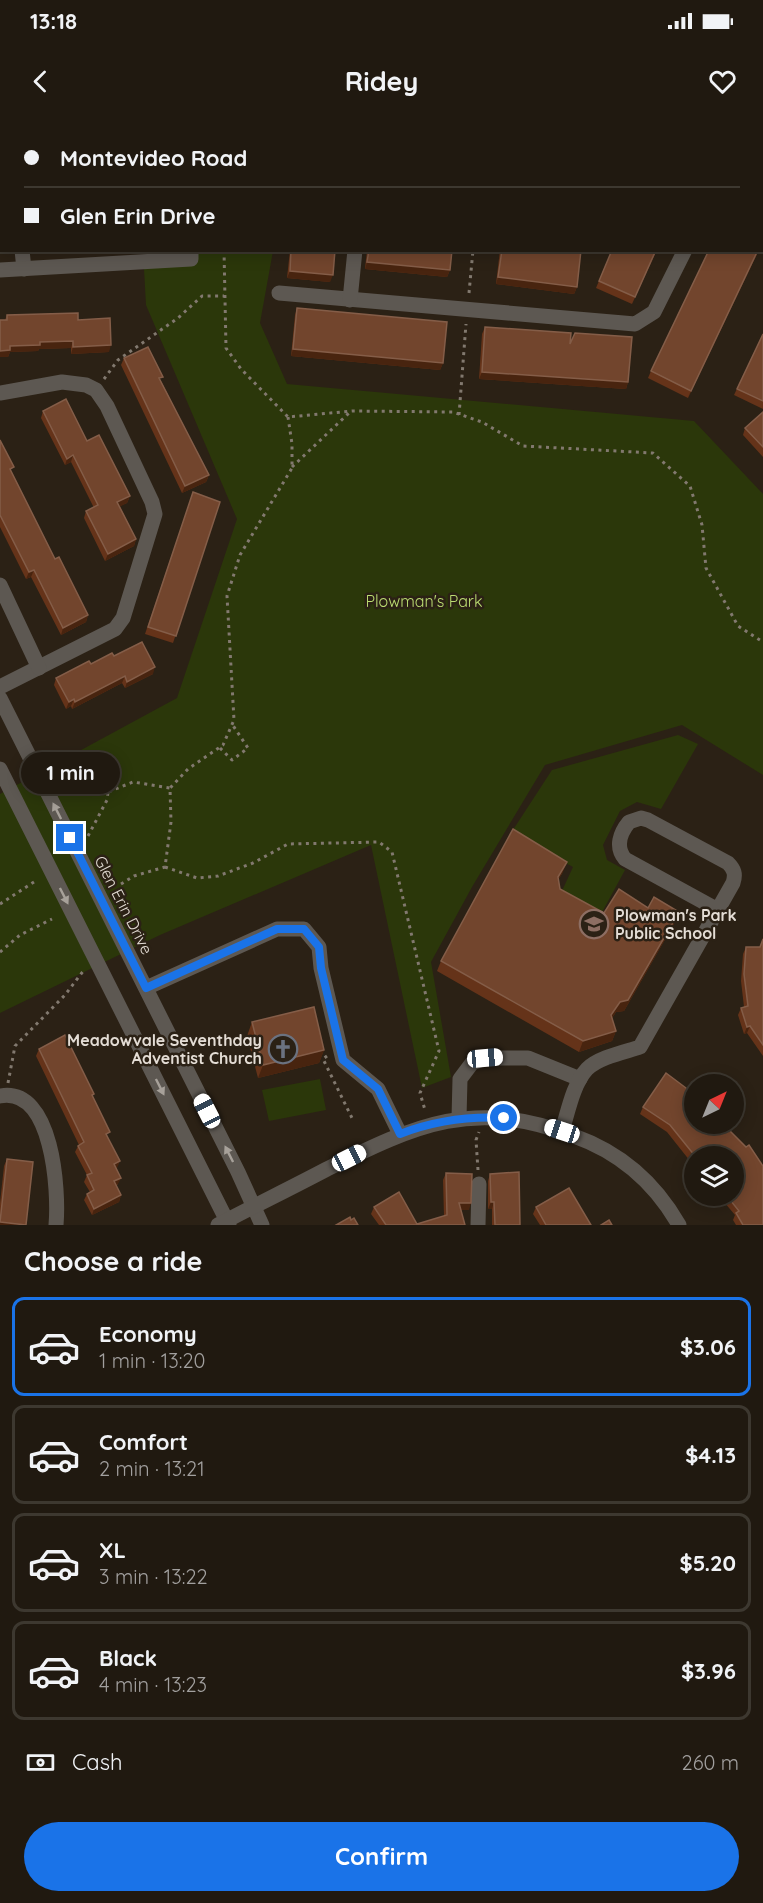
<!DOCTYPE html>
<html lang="en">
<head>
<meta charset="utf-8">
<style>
	body { margin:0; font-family:Quicksand,sans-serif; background:#2d261e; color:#f1f3f6; height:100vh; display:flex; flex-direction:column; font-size:22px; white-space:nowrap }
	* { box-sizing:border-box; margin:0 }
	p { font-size:20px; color:#a2a09f }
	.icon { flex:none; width:33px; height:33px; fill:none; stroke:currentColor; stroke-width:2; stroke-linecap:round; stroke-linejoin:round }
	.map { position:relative; height:1105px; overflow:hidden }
	.details { display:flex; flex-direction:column; background:#201910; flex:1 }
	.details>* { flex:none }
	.hud { position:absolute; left:0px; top:0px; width:764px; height:132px; box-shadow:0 3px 15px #0003,0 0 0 2px #3d3830; display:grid; align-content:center; height:132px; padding:0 24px; background:#201910 }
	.needle { width:39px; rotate:43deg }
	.controls { position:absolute; left:684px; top:954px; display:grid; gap:12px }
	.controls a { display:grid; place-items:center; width:60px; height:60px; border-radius:50%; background:#201910; box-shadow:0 3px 15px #0003,0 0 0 2px #3d3830; font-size:30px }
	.end { position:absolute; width:27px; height:27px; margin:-14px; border:8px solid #1a73e8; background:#fff; box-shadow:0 0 0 3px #fff }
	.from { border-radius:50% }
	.bubble { position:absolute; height:42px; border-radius:21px; background:#201910; box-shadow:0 3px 15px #0003,0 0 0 2px #3d3830; font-size:20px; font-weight:700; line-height:42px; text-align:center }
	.car { position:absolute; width:18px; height:36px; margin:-18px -9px; border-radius:8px; box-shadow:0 0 4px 2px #0007; background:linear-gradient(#fff 24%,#345 0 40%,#fff 0 76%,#345 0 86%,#fff 0) }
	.hud b { display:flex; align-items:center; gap:21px; height:57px; font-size:22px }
	.hud b+b { border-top:2px solid #3d3830 }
	.hud i { width:15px; height:15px; background:#f1f3f6 }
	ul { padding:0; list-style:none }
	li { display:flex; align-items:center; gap:18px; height:99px; margin:0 12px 9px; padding:0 12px; border:3px solid #3d3830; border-radius:12px }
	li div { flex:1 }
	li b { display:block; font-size:22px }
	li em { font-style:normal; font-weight:700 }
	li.active { border-color:#1a73e8 }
	li>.icon { width:54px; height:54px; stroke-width:1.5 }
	h2 { padding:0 24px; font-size:27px; line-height:72px }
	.pay { display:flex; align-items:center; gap:15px; height:66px; padding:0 24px; font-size:22px }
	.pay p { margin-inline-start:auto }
	.cta { display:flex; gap:12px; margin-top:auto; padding:12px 24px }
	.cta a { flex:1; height:69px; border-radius:36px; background:#1a73e8; color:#fff; font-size:24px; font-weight:700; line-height:69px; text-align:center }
	.status { display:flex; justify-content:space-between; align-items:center; height:42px; padding:0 30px; background:#201910; direction:ltr }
	.status svg { height:16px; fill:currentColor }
	header { display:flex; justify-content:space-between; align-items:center; height:78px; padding:0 24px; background:#201910; font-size:27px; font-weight:700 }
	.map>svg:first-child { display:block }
	.green { fill:#2b370a }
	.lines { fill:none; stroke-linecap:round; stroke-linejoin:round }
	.path { stroke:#82796f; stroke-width:3; stroke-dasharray:3 4.5; stroke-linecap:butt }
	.minor { stroke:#5d5852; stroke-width:15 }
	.wall { fill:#653319 }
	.shaded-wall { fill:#48240f }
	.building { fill:#72452d; stroke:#845d48; stroke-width:1.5 }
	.oneway { fill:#a7a19a }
	.route { stroke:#1a73e8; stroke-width:8 }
	.labels { text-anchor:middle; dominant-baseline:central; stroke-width:5; stroke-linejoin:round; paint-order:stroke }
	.park-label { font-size:16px; fill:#bcdd72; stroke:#2b2115 }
	.street-label { font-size:16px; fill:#e4ddd5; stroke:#2b2115 }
	.poi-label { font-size:16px; font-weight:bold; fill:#e4ddd5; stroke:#2b2115; text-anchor:start }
</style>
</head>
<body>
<div class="status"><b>13:18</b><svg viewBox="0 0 49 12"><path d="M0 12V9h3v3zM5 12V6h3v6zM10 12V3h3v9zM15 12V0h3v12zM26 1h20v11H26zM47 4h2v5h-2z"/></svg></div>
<header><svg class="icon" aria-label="back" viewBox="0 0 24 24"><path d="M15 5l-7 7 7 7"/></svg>Ridey<svg class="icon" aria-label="heart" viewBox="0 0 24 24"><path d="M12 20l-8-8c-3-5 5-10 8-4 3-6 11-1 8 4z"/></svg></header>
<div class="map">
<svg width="763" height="1105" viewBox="0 0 763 1105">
	<rect width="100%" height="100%" fill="#2b2115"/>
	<g class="green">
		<path d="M191,131h82l-13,72 27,61 407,37 69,73v281l-81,-50 -137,40 -73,122 -41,75 20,115 -29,11 -51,-243 -211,90 -160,78v-219l177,-96 60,-179 -91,-214 -2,-36z"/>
		<path d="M678,615l20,9 -37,65 -24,-7 -17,9 -17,34 4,15 18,10 -24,44 -40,-21 12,-26 -62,-34 41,-63z"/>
		<path d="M320,959l6,31 -57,11 -7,-31z"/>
	</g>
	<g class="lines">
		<g class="path">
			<path d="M264,0v2"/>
			<path d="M544,2v-2"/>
			<path d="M224,130l2,98 15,21 47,48 64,-6 101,1 29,10 41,24 130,7 37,33 12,39 4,43 32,58 25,16"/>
			<path d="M469,173l4,-43"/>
			<path d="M104,259l14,-19 60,-42 24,-22h22"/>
			<path d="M459,295l7,-91"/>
			<path d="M292,347l58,-55"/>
			<path d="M220,628l12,12 16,-12 -16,-24"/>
			<path d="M64,668l44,4 25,-10 37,6"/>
			<path d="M88,716l19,-36 1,-8"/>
			<path d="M165,747l32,11 21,-2 35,-13 35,-19 91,-2 13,10 47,199 -19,42 5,17"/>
			<path d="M121,764l13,-8 31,-9 6,-45 -1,-34 18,-19 35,-24 11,-25 -7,-124 13,-41 52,-87v-24l-4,-27"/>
			<path d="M0,784l37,-24"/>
			<path d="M0,832l20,-17 32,-16"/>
			<path d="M327,936l-4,3 30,61"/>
			<path d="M8,963l7,-37 50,-51 19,-25"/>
			<path d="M478,1050l-2,-30 3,-8"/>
		</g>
		<g class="minor">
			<path d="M40,0l2,2"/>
			<path d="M188,0v2"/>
			<path d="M707,0l3,2"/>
			<path d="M2,2l23,-2"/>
			<path d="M386,2v-2"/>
			<path d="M22,130l2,19"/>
			<path d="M0,150l191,-11v-9"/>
			<path d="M279,173l356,31 19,-12 31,-62"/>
			<path d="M350,180l5,-50"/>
			<path d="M0,273l62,-11 24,3 10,5 11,16 45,96 3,12 -32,104 -8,11 -115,58"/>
			<path d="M0,465l39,83"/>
			<path d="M0,578l238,474 24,53"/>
			<path d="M0,649l229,456"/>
			<path d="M146,868l131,-59h27l15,18 2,21 22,92 35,29 22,45"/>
			<path d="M0,976c53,-10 59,95 56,129"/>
			<path d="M459,998l1,-39 12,-16 13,-5h43l52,21"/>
			<path d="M562,1011c6,-19 11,-47 25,-62 12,-12 38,-17 53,-22l93,-164c3,-9 1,-14 -5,-20l-80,-43 -7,-2 -12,4c-9,11 -14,25 -4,37l93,51"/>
			<path d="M218,1105c36,-19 73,-37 109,-56 91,-45 146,-71 247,-33 45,16 81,47 105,89"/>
			<path d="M478,1105l1,-41"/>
		</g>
	</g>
	<g class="wall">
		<path d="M558,0h118l3,2h-118z"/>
		<path d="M290,130h45l-5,32 -43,-4z"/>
		<path d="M367,130h85l-2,20 -3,7 -82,-8z"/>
		<path d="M500,130h81l-4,37 -3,7 -78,-10z"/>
		<path d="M612,130h45l-25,54 -36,-16z"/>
		<path d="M759,130l-71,148 -40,-20 3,-7z"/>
		<path d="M297,188l146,55 -3,7 -149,-14 4,-41z"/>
		<path d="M7,195l71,5 31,32 -38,2v-6l-32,1 -1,2 -28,1 -2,5 -3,-37z"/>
		<path d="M485,207l85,17 58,38 -2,7 -147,-10 3,-45z"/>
		<path d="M763,214v75l-29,-14z"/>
		<path d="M124,238l37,23 48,94 -3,7 -24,11 -61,-128z"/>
		<path d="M43,291l44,30 43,55 -3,7 -7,3 16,33 -2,7 -29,15 -21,-43 2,-7 8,-3 -23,-46 -6,3 -24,-47z"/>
		<path d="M763,292v45l-20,-22 2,-7z"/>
		<path d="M0,320l12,33 43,86 33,56 -2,7 -25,13 -30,-58 -5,2 -26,-52z"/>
		<path d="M193,372l27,10 -47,141 -28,-9z"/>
		<path d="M114,536l39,18 -28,14 -3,-5 -50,26 -1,-3 -5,3 -12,-24 2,-7z"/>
		<path d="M563,752l-5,8 2,9 44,24 44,-5 31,4 -4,10 -51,89 -8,1 -4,6 4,13 -4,10 -33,11 -142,-81 4,-10z"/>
		<path d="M763,818v118l-16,-23 -3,1 -6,-19 3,-7 3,-1 -3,-26 2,-27 3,-7h14z"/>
		<path d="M252,902l72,28 -5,13 -61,15 -11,-42z"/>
		<path d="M39,929l54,49 15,40 12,23 -4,7 2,16 -2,2 5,9 -2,7 -27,13 -8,-15 3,-6 3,-2 -6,-10 3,-7 -12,-23 3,-6 1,-1 -43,-89z"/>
		<path d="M643,987l120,59v59h-27l-3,-5 2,-5 -16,-19h15v-40h-40v10l-27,-34 -27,-18z"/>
		<path d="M7,1039l-7,66v-22l4,-37z"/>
		<path d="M446,1053l23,37h-8l4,15h-86l-8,-11 3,-7 43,17 27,-8 -1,-36z"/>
		<path d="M490,1054l30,51h-28v-16h-4v-28z"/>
		<path d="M536,1087l55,18h-51l-7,-11z"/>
	</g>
	<g class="shaded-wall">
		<path d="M758,130h1l-71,148 3,-7z"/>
		<path d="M367,142l83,8 -3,7 -82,-8z"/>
		<path d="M290,151l43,4 -3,7 -43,-4z"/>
		<path d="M498,157l79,10 -3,7 -78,-10z"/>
		<path d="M73,221l-2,7 -32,1 -1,2 -28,1 -2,5h-8v-6l10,-5 30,-4z"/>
		<path d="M111,225l-2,7 -38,2 2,-7z"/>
		<path d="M293,229l150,14 -3,7 -149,-14z"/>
		<path d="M482,252l146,10 -2,7 -147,-10z"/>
		<path d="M73,335l-2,7 -6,3 2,-6z"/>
		<path d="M209,355l-3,7 -24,11 3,-7z"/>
		<path d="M130,376l-3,7 -12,6 2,-7z"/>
		<path d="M136,419l-2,7 -29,15 3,-7z"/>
		<path d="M34,450l-3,7 -5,2 3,-7z"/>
		<path d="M88,495l-2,7 -25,13 2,-7z"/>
		<path d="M155,547l-2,7 -28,14 2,-6z"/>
		<path d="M125,556l-3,7 -50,26 3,-7z"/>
		<path d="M74,579l-3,7 -5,3 3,-7z"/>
		<path d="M567,742l-4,10 -9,15 4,-10z"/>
		<path d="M679,792l-4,10 -51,89 -8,1 -8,13 3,-10z"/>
		<path d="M750,906l-3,7 -3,1 3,-7z"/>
		<path d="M616,911l-4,10 -33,11 4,-11z"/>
		<path d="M324,930l-5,13 -61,15 5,-13z"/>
		<path d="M120,1041l-3,7 -6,3 3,-7z"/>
		<path d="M121,1058l-3,6 -7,4 3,-7z"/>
		<path d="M121,1075l-2,7 -27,13 2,-6z"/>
		<path d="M491,1082h3l-2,7h-4z"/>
		<path d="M459,1083h12l-2,7h-12z"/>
		<path d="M0,1102l24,3h-24z"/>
	</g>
	<g class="building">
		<rect x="111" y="0" width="61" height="2"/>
		<path d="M313,0h43v2h-44z"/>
		<path d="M414,0h45l-1,2h-44z"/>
		<path d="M574,0h102l3,2h-102z"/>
		<path d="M762,24l1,1v96l-1,2z"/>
		<path d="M291,130h44l-2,25 -43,-4z"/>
		<path d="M369,130h83l-2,20 -83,-8z"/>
		<path d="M502,130h79l-4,37 -79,-10z"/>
		<path d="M612,130h44l-21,47 -36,-16z"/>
		<path d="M709,130h49l-67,141 -40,-20z"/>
		<path d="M297,188l150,14 -4,41 -150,-14z"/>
		<path d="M78,193v7l32,-2 1,27 -38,2v-6l-33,1v3l-30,1v4l-10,1v-31h7v-5z"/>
		<path d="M485,207l86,6 -1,11 5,-11 57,4 -4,45 -146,-10z"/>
		<path d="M763,214v67l-26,-12z"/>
		<path d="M148,227l15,30 -4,1 50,97 -24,11 -61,-128z"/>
		<path d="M66,279l21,42 12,-6 31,61 -13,6 19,37 -28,15 -22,-43 12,-6 -25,-50 -6,4 -24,-48z"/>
		<path d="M763,292v35l-18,-19z"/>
		<path d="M0,320l14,27 -4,2 45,90 4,-2 29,58 -25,13 -29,-58 -5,2 -29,-57z"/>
		<path d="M193,372l27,10 -44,134 -28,-9z"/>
		<path d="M142,522l13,25 -28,15 -2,-6 -50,26 -1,-3 -5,3 -13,-24 33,-17 2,3 21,-11 2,3z"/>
		<path d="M513,709l54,33 -9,15 2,12 44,24 15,-24 29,19 6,-11 25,15 -51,88 -8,2 -9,13 5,16 -33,10 -142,-80z"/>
		<path d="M763,819v106l-13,-19 -3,1 -6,-19 7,-2 -4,-32 2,-27h14z"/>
		<path d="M314,887l10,43 -61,15 -11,-43z"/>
		<path d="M65,915l29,59 -2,1 18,37 -4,2 14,27 -6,3 7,14 -7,3 7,14 -27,14 -7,-15 7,-4 -7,-15 5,-2 -14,-27 6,-4 -45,-93z"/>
		<path d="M666,953l28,21v30h29l23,23 3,-2 14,21v59h-20l-7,-12 3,-2 -12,-15h7v-40h-39l-25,-31 -27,-18z"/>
		<path d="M7,1039l26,3 -7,63 -26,-3z"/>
		<path d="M519,1052l1,53h-25l-1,-23h-3l-1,-28z"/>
		<path d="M446,1053l26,1 -1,29h-12l6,22h-79l-12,-18 25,-15 18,32 30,-9z"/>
		<path d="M569,1068l22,37h-45l-10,-18z"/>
		<path d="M350,1097l1,3 3,-2 4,7h-22z"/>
		<path d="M609,1100l3,5h-11z"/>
	</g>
	<defs><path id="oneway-solid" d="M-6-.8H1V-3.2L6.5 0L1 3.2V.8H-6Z" transform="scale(1.5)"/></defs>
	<g class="oneway">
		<use href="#oneway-solid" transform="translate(57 691) rotate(-117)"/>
		<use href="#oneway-solid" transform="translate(64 776) rotate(63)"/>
		<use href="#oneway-solid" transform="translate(160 967) rotate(63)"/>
		<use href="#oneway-solid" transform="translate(229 1034) rotate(-117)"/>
	</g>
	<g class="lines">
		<path class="route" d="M70,718l76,150 131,-59h27l15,18 2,21 22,92 35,29 22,45c34,-13 67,-18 104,-16"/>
	</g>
	<defs>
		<g id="school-ring" transform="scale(1.5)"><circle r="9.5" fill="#2b2115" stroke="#8d6e63" stroke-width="1.5"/><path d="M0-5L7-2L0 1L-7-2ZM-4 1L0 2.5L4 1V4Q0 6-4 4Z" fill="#8d6e63"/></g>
		<g id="church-ring" transform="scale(1.5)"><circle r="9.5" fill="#2b2115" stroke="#6b7280" stroke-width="1.5"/><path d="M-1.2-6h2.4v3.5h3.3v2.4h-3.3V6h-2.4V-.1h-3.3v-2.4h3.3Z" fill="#6b7280"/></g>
	</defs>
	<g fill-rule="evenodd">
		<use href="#school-ring" x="594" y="804"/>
		<use href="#church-ring" x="283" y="929"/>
	</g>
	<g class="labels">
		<g class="park-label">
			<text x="424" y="481">Plowman's Park</text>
		</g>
		<g class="street-label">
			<text transform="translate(124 785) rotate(63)">Glen Erin Drive</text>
		</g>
		<g class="poi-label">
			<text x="615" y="795">Plowman's Park<tspan x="615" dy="18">Public School</tspan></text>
			<text x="262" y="920" text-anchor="end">Meadowvale Seventhday<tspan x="262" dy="18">Adventist Church</tspan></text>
		</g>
	</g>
</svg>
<div class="controls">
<a><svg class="needle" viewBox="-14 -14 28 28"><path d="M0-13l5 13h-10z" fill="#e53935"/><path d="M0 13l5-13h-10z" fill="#a2a09f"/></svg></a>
<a><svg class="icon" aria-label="layers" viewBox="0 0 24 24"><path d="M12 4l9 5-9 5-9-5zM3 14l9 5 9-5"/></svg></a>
</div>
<i class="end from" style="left:504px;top:998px"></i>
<i class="end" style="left:70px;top:718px"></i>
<div class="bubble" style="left:21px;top:632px;width:99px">1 min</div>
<i class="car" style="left:485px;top:938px;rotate:85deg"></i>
<i class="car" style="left:207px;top:991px;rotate:333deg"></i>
<i class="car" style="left:562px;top:1011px;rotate:288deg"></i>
<i class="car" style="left:349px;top:1038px;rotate:63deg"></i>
<div class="hud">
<b><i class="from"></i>Montevideo Road</b>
<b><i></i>Glen Erin Drive</b>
</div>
</div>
<section class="details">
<h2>Choose a ride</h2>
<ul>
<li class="active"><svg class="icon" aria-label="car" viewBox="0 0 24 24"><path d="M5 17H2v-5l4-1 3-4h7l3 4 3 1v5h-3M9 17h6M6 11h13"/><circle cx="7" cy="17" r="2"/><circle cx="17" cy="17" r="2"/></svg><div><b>Economy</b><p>1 min · 13:20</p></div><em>$3.06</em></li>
<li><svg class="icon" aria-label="car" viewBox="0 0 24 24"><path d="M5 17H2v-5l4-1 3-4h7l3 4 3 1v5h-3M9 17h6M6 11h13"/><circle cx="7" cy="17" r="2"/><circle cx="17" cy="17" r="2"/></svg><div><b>Comfort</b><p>2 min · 13:21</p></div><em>$4.13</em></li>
<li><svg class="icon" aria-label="car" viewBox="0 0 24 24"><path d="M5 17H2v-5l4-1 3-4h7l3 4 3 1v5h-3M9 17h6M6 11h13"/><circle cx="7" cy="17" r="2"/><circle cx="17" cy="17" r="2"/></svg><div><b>XL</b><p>3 min · 13:22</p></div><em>$5.20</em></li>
<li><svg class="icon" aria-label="car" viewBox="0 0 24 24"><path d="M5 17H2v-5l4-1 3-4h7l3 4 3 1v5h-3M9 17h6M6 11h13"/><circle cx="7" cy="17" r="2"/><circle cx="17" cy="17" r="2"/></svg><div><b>Black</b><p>4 min · 13:23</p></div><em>$3.96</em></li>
</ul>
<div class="pay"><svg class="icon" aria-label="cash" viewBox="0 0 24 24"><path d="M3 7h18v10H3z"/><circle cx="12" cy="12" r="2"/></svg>Cash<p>260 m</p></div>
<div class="cta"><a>Confirm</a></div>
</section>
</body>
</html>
